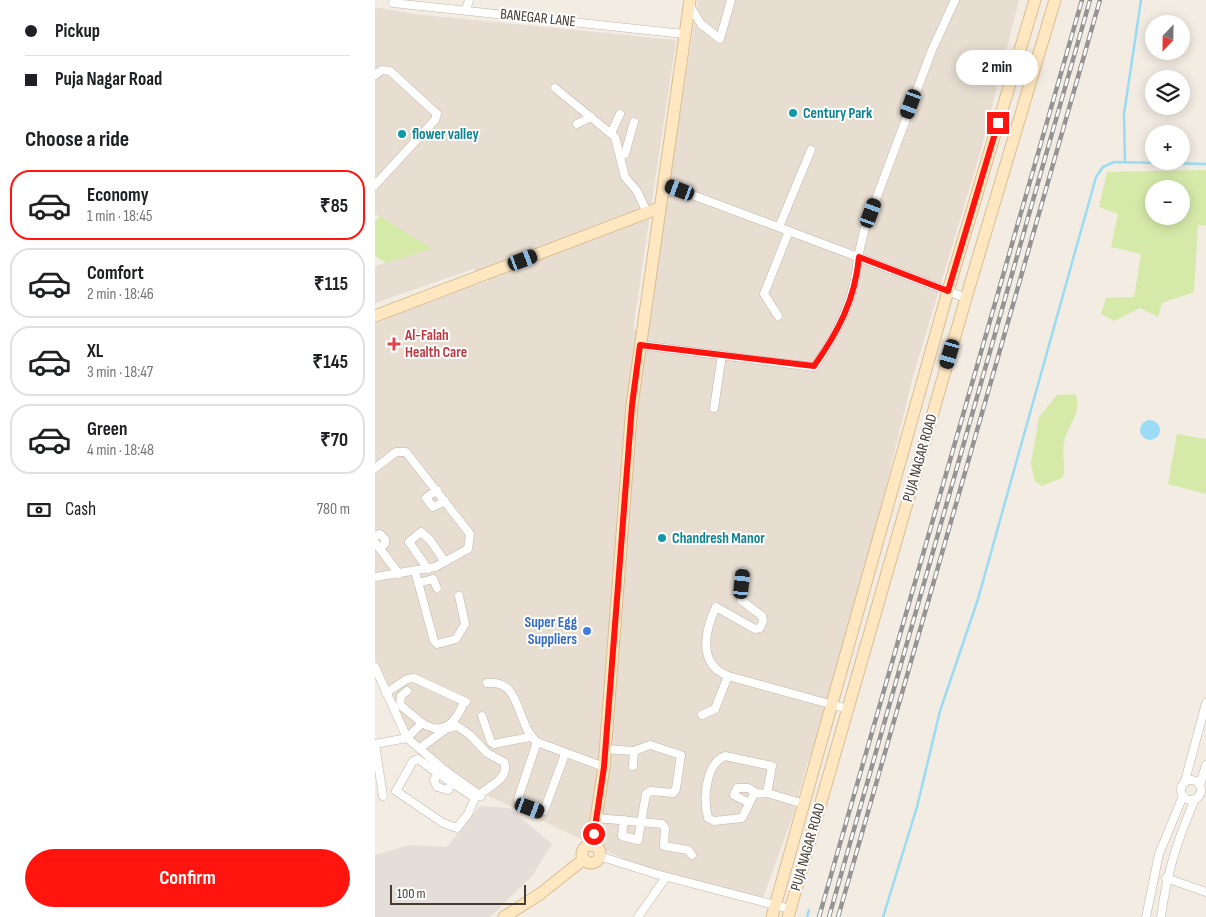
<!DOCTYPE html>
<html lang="en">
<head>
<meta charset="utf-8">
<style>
	body { margin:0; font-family:"Sofia Sans Condensed",sans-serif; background:#f2f2f2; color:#202124; height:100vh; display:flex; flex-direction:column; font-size:19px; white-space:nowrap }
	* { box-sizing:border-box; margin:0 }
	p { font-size:16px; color:#757577 }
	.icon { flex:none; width:28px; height:28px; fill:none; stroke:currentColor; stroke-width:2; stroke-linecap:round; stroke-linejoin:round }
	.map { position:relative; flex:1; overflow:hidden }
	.side { display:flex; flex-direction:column; background:#fff; width:375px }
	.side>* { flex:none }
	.hud { display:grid; align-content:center; height:110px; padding:0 25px; background:#fff }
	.needle { width:32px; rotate:202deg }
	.controls { position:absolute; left:770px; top:15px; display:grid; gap:10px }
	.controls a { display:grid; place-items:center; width:45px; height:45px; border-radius:50%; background:#fff; box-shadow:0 2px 12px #0003; font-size:25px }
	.scale { position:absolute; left:15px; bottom:12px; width:136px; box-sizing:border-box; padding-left:5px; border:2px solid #453c33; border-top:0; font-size:14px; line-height:18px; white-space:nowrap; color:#453c33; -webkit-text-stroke:4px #fff; paint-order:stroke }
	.end { position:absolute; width:22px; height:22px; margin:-11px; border:6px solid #ff140e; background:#fff; box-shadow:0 0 0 2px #fff }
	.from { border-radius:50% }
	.bubble { position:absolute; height:35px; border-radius:18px; background:#fff; box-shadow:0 2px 12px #0003; font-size:16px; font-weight:700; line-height:35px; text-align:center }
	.car { position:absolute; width:15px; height:30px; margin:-15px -8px; border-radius:6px; box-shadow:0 0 4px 1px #0007; background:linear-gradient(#222 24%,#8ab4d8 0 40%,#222 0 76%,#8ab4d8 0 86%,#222 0) }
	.hud b { display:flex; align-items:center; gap:18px; height:48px; font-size:19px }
	.hud b+b { border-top:1px solid #e0e0e0 }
	.hud i { width:12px; height:12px; background:#202124 }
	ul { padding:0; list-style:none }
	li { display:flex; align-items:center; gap:15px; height:70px; margin:0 10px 8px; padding:0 15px; border:2px solid #e0e0e0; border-radius:20px }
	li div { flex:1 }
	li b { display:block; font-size:19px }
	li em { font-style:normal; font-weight:700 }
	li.selected { border-color:#ff140e }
	li>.icon { width:45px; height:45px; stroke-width:1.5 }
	h2 { padding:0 25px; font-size:22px; line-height:60px }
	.pay { display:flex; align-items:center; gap:12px; height:55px; padding:0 25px; font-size:19px }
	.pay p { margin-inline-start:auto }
	.primary-button { display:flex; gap:10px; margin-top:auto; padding:10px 25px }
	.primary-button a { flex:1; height:58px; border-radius:30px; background:#ff140e; color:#fff; font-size:20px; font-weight:700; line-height:58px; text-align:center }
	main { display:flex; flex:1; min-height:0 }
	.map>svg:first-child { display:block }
	.residential { fill:#e7ddd1 }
	.industrial { fill:#e4ded8 }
	.green { fill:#d5eaa9; fill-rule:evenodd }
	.water { fill:#9bdbf4 }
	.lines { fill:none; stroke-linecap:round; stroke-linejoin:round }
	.stream { stroke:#9bdbf4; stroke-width:2.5 }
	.street-casing { stroke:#c1b5a8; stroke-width:9 }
	.secondary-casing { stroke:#d9bd92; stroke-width:13 }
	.street { stroke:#fff; stroke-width:8 }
	.secondary { stroke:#ffe8c1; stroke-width:11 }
	.rail-casing { stroke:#949494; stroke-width:4.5 }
	.rail { stroke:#fff; stroke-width:2.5; stroke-dasharray:8; stroke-linecap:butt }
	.route { stroke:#ff140e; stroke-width:6 }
	.culture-dot { fill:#0f9aa8; stroke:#fff; stroke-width:2 }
	.health-dot { fill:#e0444e; stroke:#fff; stroke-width:2 }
	.shop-dot { fill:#3f7fe0; stroke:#fff; stroke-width:2 }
	.labels { text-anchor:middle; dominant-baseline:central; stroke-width:4; stroke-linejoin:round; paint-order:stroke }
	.street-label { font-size:15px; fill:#453c33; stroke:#fff }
	.culture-label { font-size:15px; font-weight:bold; fill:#0d838f; stroke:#fff; text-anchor:start }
	.health-label { font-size:15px; font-weight:bold; fill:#be3a42; stroke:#fff; text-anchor:start }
	.shop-label { font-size:15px; font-weight:bold; fill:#366cbe; stroke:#fff; text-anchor:end }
</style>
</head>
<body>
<main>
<section class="side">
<div class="hud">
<b><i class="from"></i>Pickup</b>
<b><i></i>Puja Nagar Road</b>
</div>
<h2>Choose a ride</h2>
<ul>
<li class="selected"><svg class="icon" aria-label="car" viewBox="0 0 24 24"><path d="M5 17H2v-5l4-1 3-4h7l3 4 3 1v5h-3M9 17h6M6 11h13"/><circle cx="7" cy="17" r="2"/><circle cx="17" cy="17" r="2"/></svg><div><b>Economy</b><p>1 min · 18:45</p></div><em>₹85</em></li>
<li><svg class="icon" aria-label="car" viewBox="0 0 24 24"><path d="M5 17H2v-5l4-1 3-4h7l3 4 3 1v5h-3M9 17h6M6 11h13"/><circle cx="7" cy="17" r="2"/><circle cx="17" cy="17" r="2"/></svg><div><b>Comfort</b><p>2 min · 18:46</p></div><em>₹115</em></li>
<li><svg class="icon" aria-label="car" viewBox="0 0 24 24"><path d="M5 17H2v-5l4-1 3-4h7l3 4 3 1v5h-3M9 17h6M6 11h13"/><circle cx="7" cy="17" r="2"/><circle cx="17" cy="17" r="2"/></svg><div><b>XL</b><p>3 min · 18:47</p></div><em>₹145</em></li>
<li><svg class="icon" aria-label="car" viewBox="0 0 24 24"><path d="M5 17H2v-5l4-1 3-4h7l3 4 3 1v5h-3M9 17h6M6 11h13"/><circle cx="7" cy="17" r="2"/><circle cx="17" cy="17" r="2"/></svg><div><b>Green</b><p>4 min · 18:48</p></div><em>₹70</em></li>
</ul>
<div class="pay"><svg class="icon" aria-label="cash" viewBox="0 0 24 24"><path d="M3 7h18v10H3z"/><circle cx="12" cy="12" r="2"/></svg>Cash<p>780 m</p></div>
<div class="primary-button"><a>Confirm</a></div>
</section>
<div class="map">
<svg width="831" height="917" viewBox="0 0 831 917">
	<rect width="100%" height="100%" fill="#f3ece3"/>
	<path class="residential" d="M323,0h321l-38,150 -69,230 -73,300 -33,87 -13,48 -33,91 -104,-32 -178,-83 -71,-53 -32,-72v-347l30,-14 84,-24 -16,-12 -98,34v-37l56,-17 -51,-33 -5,-1v-208l39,7 262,26 -43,289 12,5z"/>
	<path class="industrial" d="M105,806l29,2 43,36 -20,32 -42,41h-115v-62l34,-10 38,2z"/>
	<g class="green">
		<path d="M831,170v55h-8l-4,67 -32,11 -4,14 -18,-9 -26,13 -13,-7 5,-16 28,-1 7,-43 -30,-7 7,-33 -19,-7 8,-35zM779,189h27v27h-27z"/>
		<path d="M5,216l52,33 -46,14 -11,-7v-35z"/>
		<path d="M701,394c6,23 -9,29 -12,49 -2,10 1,21 0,31l-2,4 -21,8 -7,-6 -3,-17 8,-46 18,-22z"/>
		<path d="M802,434l29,5v55l-38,-10z"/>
	</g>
	<circle class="water" cx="775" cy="430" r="10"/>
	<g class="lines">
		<g class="stream">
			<path d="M750,162l-1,-48 17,-114"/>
			<path d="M432,917l2,-7"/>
			<path d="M508,917l34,-110 23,-96 38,-112 118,-422 7,-10 11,-5 92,2"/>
		</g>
		<g class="street-casing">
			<g id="street">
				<path d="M18,3l291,31"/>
				<path d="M314,4l12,20 19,15 11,-39"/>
				<path d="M91,10l3,-10"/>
				<path d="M0,75l7,-5 8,1 47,43 -2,6 -60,65"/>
				<path d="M180,88l60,49 10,40 12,14 10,21"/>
				<path d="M202,124l14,-7"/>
				<path d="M236,133l9,-19"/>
				<path d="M245,155l5,-1 9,-32"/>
				<path d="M288,184l195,73 6,-26 68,-181 23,-50"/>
				<path d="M404,227l32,-77"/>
				<path d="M403,316l-14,-22 25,-63"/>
				<path d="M265,345l174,22c24,-35 41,-67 44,-110l108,41"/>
				<path d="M339,408l8,-53"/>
				<path d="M0,468l21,-16h10l64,82 -2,15 -33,18 -60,10"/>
				<path d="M62,490l-11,8 7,9 12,-6"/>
				<path d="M0,536l5,-2 5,5v5l-5,4"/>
				<path d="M0,542l24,32"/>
				<path d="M53,569l-19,-27 12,-10 9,8 15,22"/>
				<path d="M40,571l19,70 3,3 19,-5 9,-15 -6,-28"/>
				<path d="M368,572l-2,28 21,16 1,5 -3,7 -5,1 -39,-22c-11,23 -19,57 12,69l120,33"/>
				<path d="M43,583l15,-4 4,9"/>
				<path d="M0,667l32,71 40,34 34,24"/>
				<path d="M112,683c35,-5 29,43 50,59l67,25"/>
				<path d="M32,691l-6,5 -1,9 22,18"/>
				<path d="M11,693l21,-14 7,-1 52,24"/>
				<path d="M327,715l13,-6 13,-33"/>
				<path d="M107,716l9,26 3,2 36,-7"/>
				<path d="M162,742l-19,57 1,5 25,7 21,-57"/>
				<path d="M0,744l32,-6 15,-15c22,14 34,-1 42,-21"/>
				<path d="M0,744l8,52"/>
				<path d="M45,748l26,-19 11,-3 13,9 17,18 17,9c7,17 -18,26 -28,35"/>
				<path d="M230,749l29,2 16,-6 31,10 -5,34 -3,4 -22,-2 -5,3 -8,46 -16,-4 2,-16"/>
				<path d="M258,766l1,-15"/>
				<path d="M63,773l-4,7 3,7 11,3 4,-7"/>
				<path d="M68,777l-25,-18 -5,2 -17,30 47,32 14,5 11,-14 7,-16 -32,-21 4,-5"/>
				<circle cx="816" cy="790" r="10"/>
				<path d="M810,781l21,-78"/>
				<path d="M825,785l6,-20"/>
				<path d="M392,793l-13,1 -12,24 -28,3 -6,-3c-5,-18 -3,-54 17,-62l47,10 -5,27 37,11"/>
				<path d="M374,803l-15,-8 3,-7h11l9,5"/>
				<path d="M222,818l65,6 3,4 -1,18 24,4 4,5"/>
				<path d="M224,856l57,18 134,35"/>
				<path d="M791,878l40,14"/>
				<path d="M263,917l28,-40"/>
				<path d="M771,917l13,-63 24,-58"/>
				<path d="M786,917c6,-45 16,-76 34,-118"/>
			</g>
		</g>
		<g class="secondary-casing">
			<g id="secondary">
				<path d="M0,316l284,-108"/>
				<path d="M217,845l12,-78 28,-362 58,-405"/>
				<circle cx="216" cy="854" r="9"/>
				<path d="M129,917l36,-23 44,-35"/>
				<path d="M397,917l176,-626 87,-291"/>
				<path d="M413,917l178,-619 89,-298"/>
			</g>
		</g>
		<use href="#street" class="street"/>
		<use href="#secondary" class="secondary"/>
		<g class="rail-casing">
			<g id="rail">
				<path d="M444,917l263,-917"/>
				<path d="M454,917l261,-917"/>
				<path d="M463,917l262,-917"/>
			</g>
		</g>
		<use href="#rail" class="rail"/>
	</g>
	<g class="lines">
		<path class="route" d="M219,834l10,-67 28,-362 8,-60 174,21c24,-34 41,-66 45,-109l89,34 50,-168"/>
	</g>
	<g class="culture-dot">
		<circle cx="418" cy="113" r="5"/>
		<circle cx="27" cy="134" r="5"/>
		<circle cx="287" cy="538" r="5"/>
	</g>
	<path class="health-dot" d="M16.5 336.5h5v5h5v5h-5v5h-5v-5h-5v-5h5z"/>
	<circle class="shop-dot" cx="212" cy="631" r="5"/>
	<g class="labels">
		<g class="street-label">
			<text transform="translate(163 18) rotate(6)">BANEGAR LANE</text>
			<text transform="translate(545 458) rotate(-74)">PUJA NAGAR ROAD</text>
			<text transform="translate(433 847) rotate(-74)">PUJA NAGAR ROAD</text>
		</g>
		<g class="culture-label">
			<text x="428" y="113">Century Park</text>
			<text x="37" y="134">flower valley</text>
			<text x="297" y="538">Chandresh Manor</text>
		</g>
		<g class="health-label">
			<text x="30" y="335">Al-Falah<tspan x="30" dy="17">Health Care</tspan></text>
		</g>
		<g class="shop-label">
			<text x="202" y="622">Super Egg<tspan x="202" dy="17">Suppliers</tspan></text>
		</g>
	</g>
</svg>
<div class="controls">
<a><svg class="needle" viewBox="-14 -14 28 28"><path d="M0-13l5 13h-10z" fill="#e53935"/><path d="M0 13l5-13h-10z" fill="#757577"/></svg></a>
<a><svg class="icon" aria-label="layers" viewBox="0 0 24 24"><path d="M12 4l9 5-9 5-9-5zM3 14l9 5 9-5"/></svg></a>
<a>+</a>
<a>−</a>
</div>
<div class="scale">100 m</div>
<i class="end from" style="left:219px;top:834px"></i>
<i class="end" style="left:623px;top:123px"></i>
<div class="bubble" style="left:581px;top:50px;width:82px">2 min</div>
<i class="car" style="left:536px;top:104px;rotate:200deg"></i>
<i class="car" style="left:305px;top:190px;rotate:291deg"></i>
<i class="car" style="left:496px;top:213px;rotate:20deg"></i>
<i class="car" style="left:148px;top:260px;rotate:69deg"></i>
<i class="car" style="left:575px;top:354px;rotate:196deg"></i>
<i class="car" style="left:367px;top:584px;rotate:6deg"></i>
<i class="car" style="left:155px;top:808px;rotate:110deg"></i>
</div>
</main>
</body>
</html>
